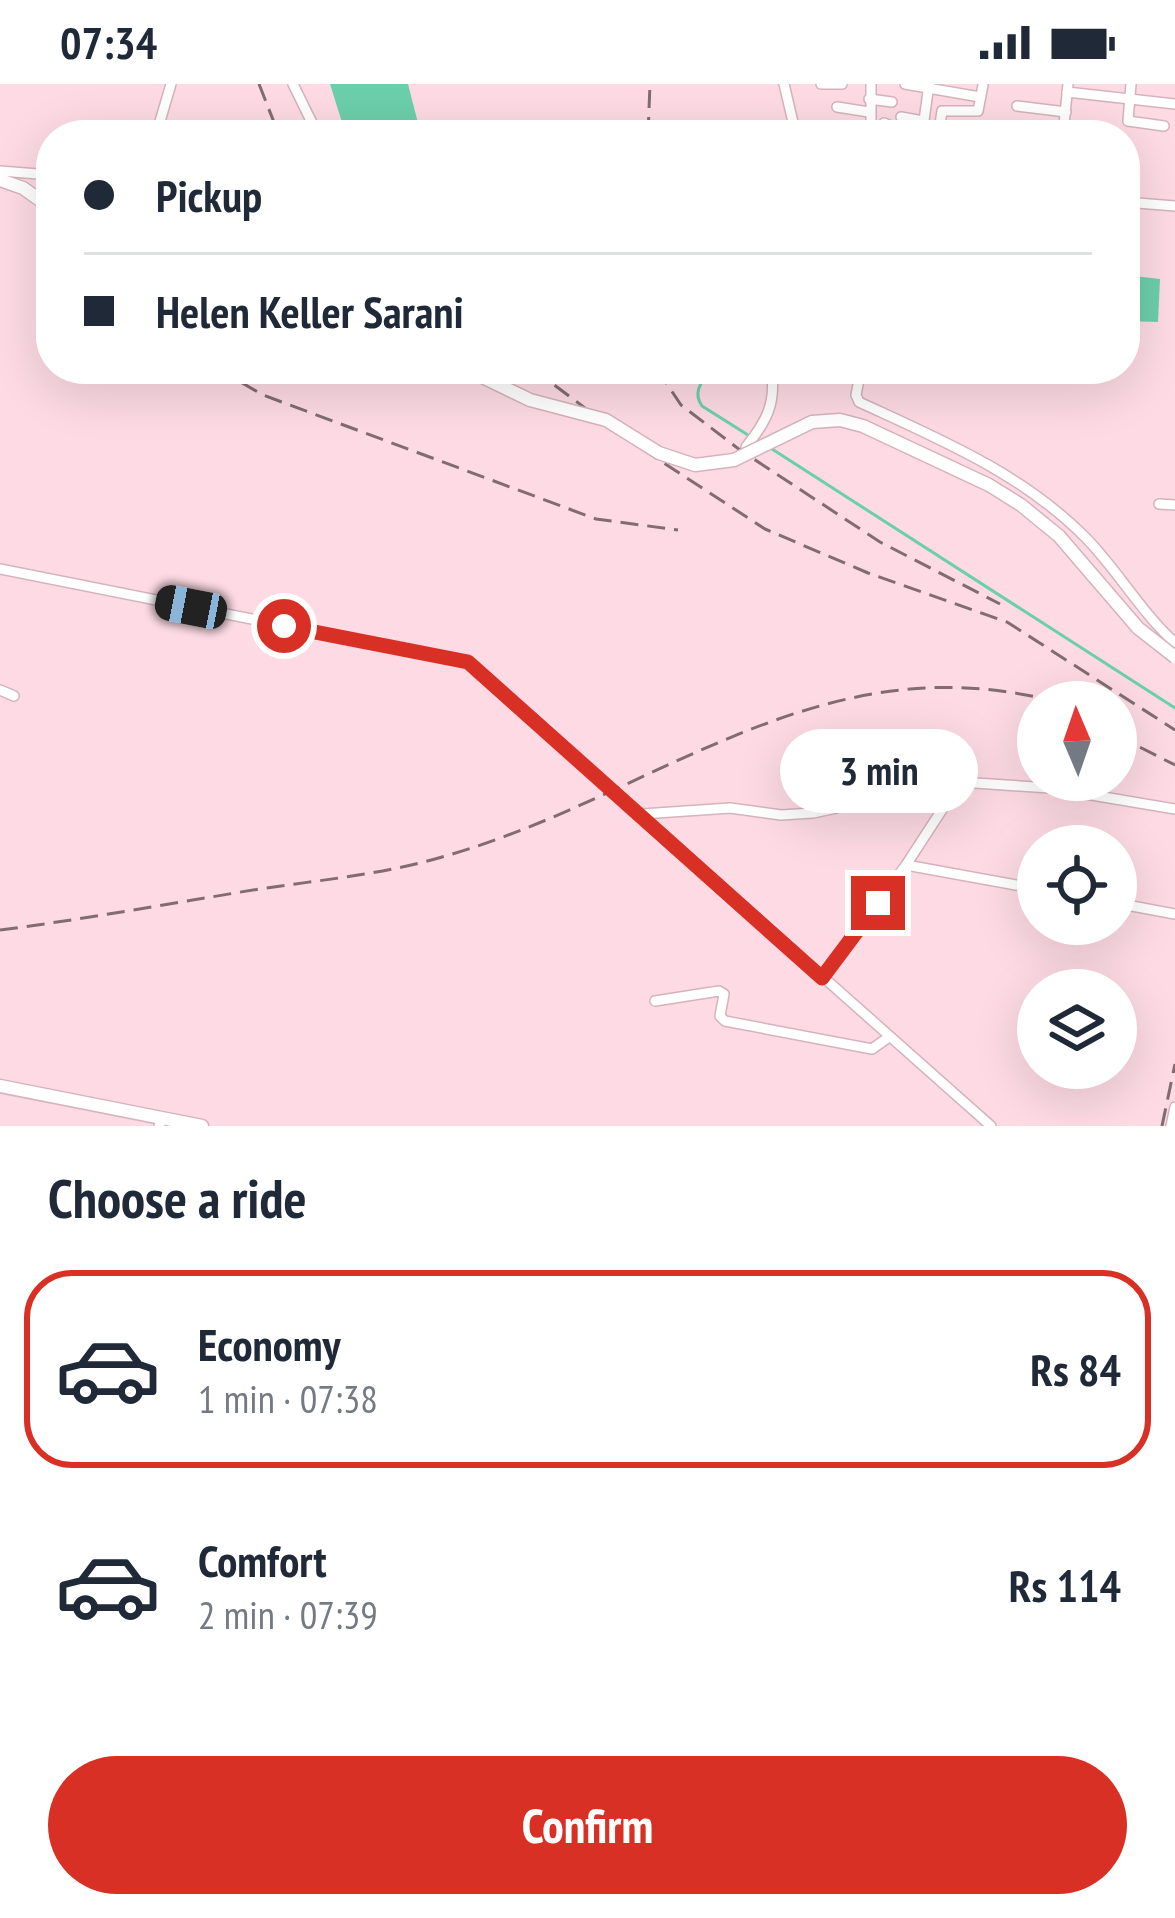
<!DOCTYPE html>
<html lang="en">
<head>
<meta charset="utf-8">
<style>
	body { margin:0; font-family:"PT Sans Narrow",sans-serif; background:#f6f6f7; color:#1f2937; height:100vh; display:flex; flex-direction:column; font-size:45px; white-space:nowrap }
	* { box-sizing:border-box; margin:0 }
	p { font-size:39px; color:#747a83 }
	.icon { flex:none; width:66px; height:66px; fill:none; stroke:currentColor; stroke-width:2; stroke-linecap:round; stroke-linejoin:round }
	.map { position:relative; height:1042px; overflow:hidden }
	.drawer { display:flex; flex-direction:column; background:#fff; flex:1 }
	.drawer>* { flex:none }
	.banner { position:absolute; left:36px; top:36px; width:1104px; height:264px; border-radius:48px; box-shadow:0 12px 48px #0002; display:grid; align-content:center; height:264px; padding:0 48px; background:#fff }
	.needle { width:78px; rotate:358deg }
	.controls { position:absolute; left:1017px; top:597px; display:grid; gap:24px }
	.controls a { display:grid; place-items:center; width:120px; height:120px; border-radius:50%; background:#fff; box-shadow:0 12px 48px #0002; font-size:60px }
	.end { position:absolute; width:54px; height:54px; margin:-27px; border:15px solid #d93025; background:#fff; box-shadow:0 0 0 6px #fff }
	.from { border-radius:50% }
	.bubble { position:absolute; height:84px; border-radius:42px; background:#fff; box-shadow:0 12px 48px #0002; font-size:39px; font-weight:700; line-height:84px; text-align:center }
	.car { position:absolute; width:36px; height:72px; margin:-36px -18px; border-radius:15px; box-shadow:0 0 9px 3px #0007; background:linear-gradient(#222 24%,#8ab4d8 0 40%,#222 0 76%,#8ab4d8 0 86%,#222 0) }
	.banner b { display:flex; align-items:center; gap:42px; height:114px; font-size:45px }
	.banner b+b { border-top:3px solid #e0e1e3 }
	.banner i { width:30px; height:30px; background:#1f2937 }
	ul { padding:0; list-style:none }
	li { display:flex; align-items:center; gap:36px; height:198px; margin:0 24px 18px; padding:0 24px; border:6px solid transparent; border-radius:48px }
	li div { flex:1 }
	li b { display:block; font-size:45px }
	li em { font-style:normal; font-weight:700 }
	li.selected { border-color:#d93025 }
	li>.icon { width:108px; height:108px; stroke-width:1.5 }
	h2 { padding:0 48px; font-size:54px; line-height:144px }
	.cta { display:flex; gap:24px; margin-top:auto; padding:24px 48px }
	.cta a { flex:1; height:138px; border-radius:72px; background:#d93025; color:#fff; font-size:48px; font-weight:700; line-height:138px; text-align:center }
	.status { display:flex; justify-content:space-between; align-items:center; height:84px; padding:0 60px; background:#fff; direction:ltr }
	.status svg { height:33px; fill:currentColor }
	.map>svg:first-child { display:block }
	.water { fill:#6ccfac }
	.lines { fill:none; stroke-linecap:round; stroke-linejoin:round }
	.stream { stroke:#6ccfac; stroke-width:3 }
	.minor-casing { stroke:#d5b3bd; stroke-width:12 }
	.major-casing { stroke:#d5b3bd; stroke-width:15 }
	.minor { stroke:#fff; stroke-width:9 }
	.major { stroke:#fff; stroke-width:12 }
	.rail { stroke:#826c72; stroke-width:3; stroke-dasharray:18 9; stroke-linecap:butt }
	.major-bridge-casing { stroke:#d5b3bd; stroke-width:15; stroke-linecap:butt }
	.major-bridge { stroke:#fff; stroke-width:12 }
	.route { stroke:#d93025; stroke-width:15 }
</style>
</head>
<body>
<div class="status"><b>07:34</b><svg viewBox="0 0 49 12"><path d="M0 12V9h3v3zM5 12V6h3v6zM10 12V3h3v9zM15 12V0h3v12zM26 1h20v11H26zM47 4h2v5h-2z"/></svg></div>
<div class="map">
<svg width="1175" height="1042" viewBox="0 0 1175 1042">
	<rect width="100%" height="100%" fill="#fddae4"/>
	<g class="water">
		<path d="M330,0h78l13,51h-75z"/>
		<path d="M1125,191l35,4 -2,43 -33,-1z"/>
	</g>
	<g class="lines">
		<g class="stream">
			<path d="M709,288c-9,12 -16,21 -7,34l46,29"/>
			<path d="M772,365l403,259"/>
		</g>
		<g class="minor-casing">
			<g id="minor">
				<path d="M293,0l25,51"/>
				<path d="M784,0l12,51"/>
				<path d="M821,0h21"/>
				<path d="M905,0l75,13"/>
				<path d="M1131,0l-3,37 36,5"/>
				<path d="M1067,8l108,12"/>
				<path d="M869,15l23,3"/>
				<path d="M1017,22l49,6"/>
				<path d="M837,23l32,5"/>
				<path d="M901,33l22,4"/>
				<path d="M884,39l17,7 38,1 3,-20h36l5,-26"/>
				<path d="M871,49v-49"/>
				<path d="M156,51l15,-51"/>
				<path d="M922,51l7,-51"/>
				<path d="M1026,51h37l5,-51"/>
				<path d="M0,87l51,4"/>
				<path d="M1125,118l50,4"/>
				<path d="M861,285l-5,26 3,7c80,37 162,71 225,134 33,33 56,75 91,107"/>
				<path d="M746,363c20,-25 31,-44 25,-78"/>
				<path d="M1159,420l16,1"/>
				<path d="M0,485l468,93 523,464"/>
				<path d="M0,606l14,6"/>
				<path d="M642,730l88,-6 51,7 32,-2 147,-31"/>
				<path d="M906,781l132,24"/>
				<path d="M1116,819l59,11"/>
				<path d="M822,894l84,-113 54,-83 90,6 125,21"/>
				<path d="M655,917l64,-10 5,3 -4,22 5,5 147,28 17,-12"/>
				<path d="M159,1042l1,-2"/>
				<path d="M1171,1042l4,-19"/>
			</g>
		</g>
		<g class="major-casing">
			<g id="major">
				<path d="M0,96l23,8 28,20"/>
				<path d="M0,1002l202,40"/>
			</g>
		</g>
		<use href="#minor" class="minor"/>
		<use href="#major" class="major"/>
		<g class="rail">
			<path d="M259,0l20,51"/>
			<path d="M648,51l2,-51"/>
			<path d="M218,285l45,26 333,124 82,11"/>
			<path d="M533,285l88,66 144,94 103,44 139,49 168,108"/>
			<path d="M657,285l24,36 59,45 140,92 120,62"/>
			<path d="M1116,651l59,30"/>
			<path d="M0,846c78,-10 157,-24 235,-37 69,-12 139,-16 207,-36 214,-60 377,-218 615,-155"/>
			<path d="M1162,1042l13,-62"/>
		</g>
		<g class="major-bridge-casing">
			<path id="major-bridge" d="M466,285l64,31 76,20 53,33 36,12 39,-5 78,-38 28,-2 23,6 126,59 32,20 38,31 79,92 37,29"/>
		</g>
		<use href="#major-bridge" class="major-bridge"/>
	</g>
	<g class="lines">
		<path class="route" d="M284,542l184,36 354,316 56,-75"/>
	</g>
</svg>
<div class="controls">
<a><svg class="needle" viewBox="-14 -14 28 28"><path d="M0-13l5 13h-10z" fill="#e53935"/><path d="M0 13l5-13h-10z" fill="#747a83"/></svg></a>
<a><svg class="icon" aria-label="locate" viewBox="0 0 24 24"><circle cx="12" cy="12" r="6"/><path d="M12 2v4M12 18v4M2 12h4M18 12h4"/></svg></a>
<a><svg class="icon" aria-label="layers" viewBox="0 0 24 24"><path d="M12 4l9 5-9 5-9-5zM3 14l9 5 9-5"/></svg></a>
</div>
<i class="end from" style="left:284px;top:542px"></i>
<i class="end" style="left:878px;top:819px"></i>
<div class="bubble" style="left:780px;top:645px;width:198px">3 min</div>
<i class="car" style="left:191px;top:523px;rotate:281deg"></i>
<div class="banner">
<b><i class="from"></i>Pickup</b>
<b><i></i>Helen Keller Sarani</b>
</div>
</div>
<section class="drawer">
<h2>Choose a ride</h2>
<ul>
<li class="selected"><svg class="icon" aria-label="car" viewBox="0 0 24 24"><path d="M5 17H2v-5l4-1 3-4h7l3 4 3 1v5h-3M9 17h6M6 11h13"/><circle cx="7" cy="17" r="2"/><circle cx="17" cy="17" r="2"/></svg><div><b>Economy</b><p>1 min · 07:38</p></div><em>Rs 84</em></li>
<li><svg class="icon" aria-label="car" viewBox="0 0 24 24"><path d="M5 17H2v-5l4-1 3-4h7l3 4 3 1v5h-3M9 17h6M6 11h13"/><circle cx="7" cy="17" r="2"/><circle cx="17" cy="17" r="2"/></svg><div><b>Comfort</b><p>2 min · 07:39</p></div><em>Rs 114</em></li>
</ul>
<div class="cta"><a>Confirm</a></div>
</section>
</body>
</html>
